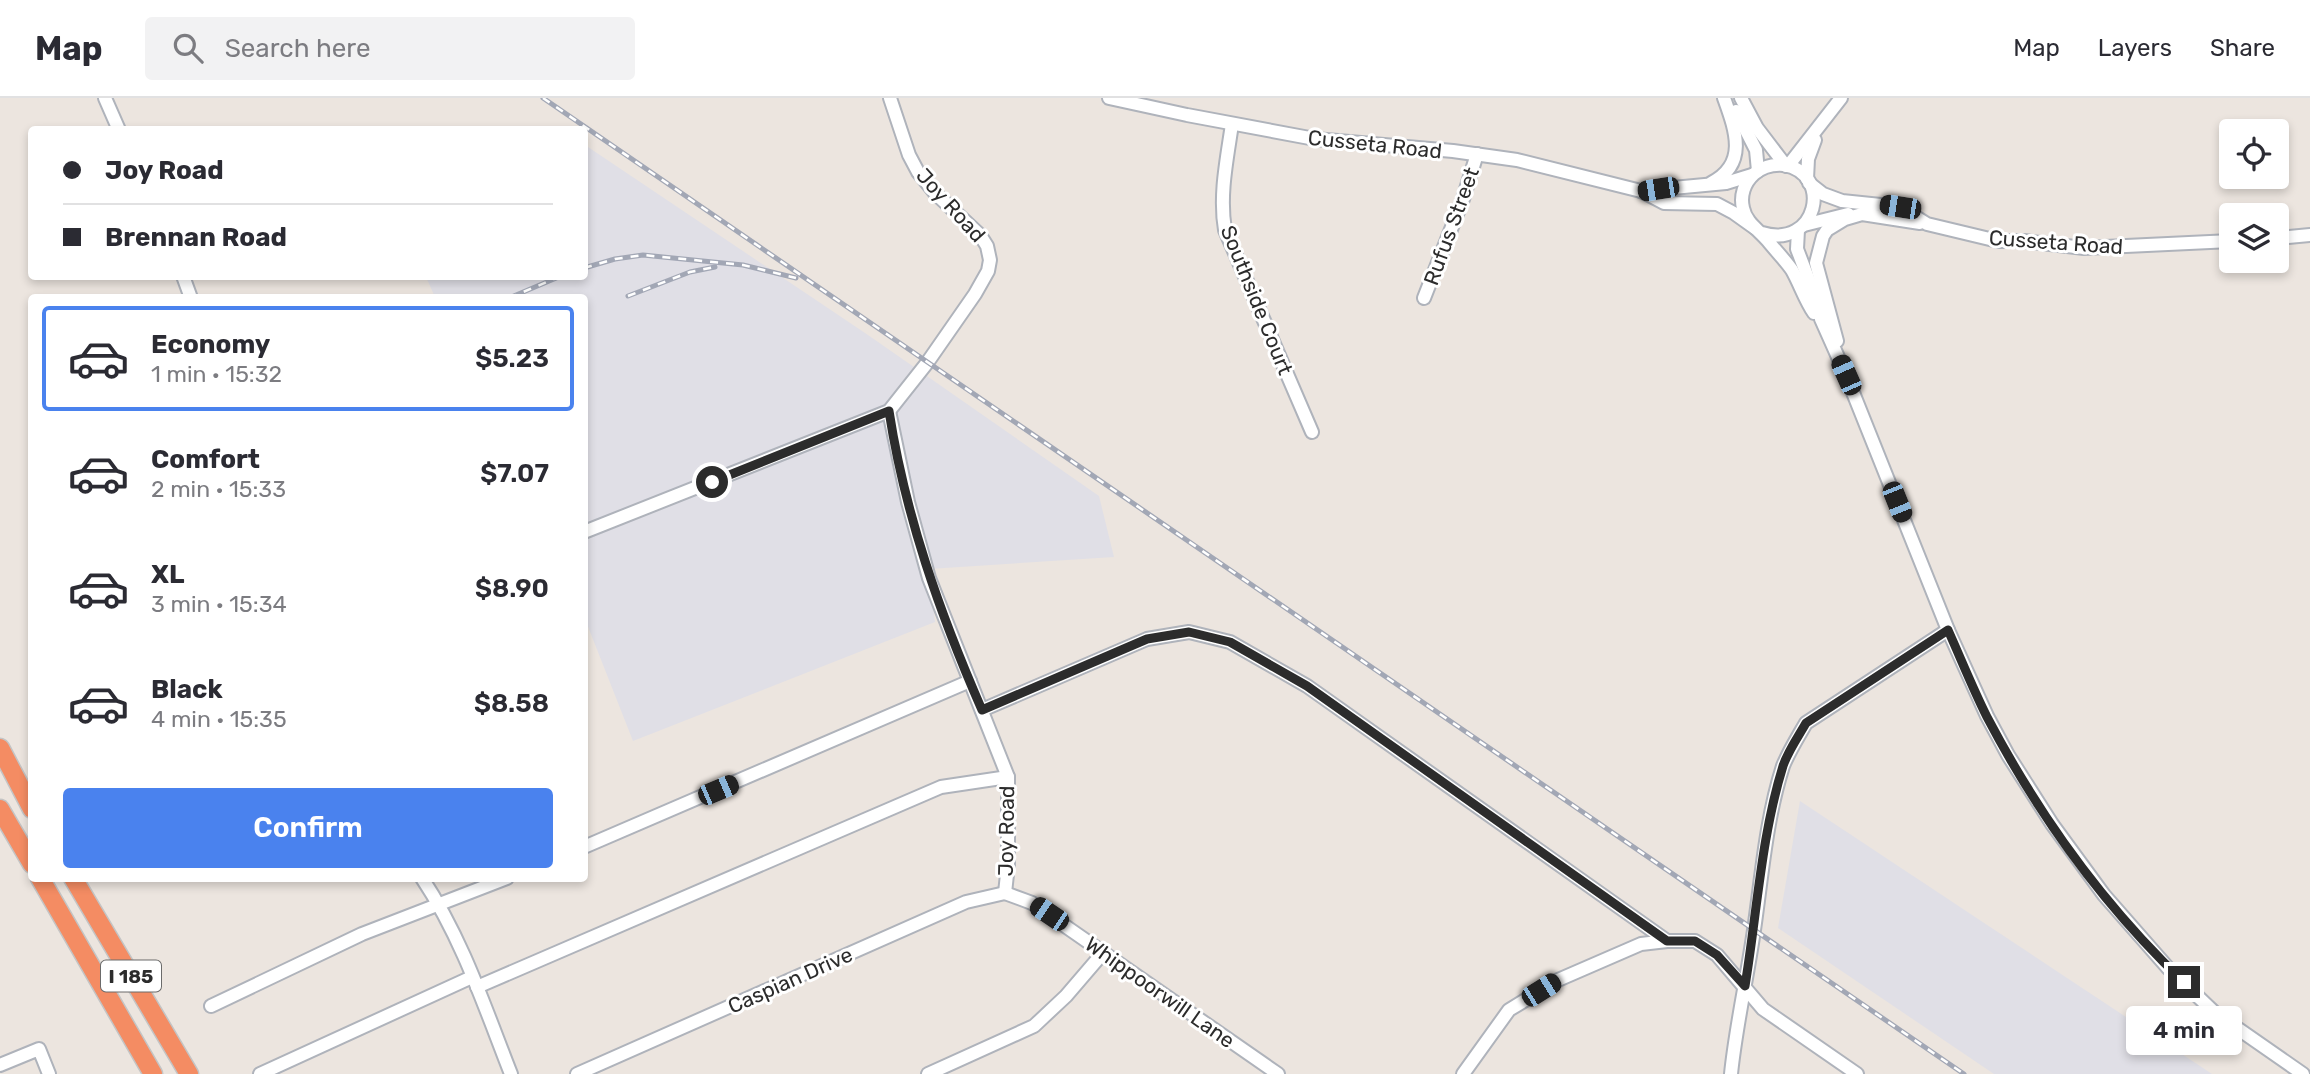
<!DOCTYPE html>
<html lang="en">
<head>
<meta charset="utf-8">
<style>
	body { margin:0; font-family:Rubik,sans-serif; background:#f2f2f3; color:#2b2b33; height:100vh; display:flex; flex-direction:column; font-size:26px; white-space:nowrap }
	* { box-sizing:border-box; margin:0 }
	p { font-size:23px; color:#7c7c81 }
	.icon { flex:none; width:38px; height:38px; fill:none; stroke:currentColor; stroke-width:2; stroke-linecap:round; stroke-linejoin:round }
	.map { position:relative; flex:1; overflow:hidden }
	.side { position:absolute; left:28px; top:196px; width:560px; height:588px; display:flex; flex-direction:column; background:#fff; border-radius:7px; box-shadow:0 4px 10px #0003 }
	.side>* { flex:none }
	.guide { position:absolute; left:28px; top:28px; width:560px; height:154px; border-radius:7px; box-shadow:0 4px 10px #0003; display:grid; align-content:center; height:154px; padding:0 35px; background:#fff }
	.tools { position:absolute; left:2219px; top:21px; display:grid; gap:14px }
	.tools a { display:grid; place-items:center; width:70px; height:70px; border-radius:7px; background:#fff; box-shadow:0 4px 10px #0003; font-size:35px }
	.end { position:absolute; width:32px; height:32px; margin:-16px; border:9px solid #2c2c2c; background:#fff; box-shadow:0 0 0 4px #fff }
	.from { border-radius:50% }
	.bubble { position:absolute; height:49px; border-radius:7px; background:#fff; box-shadow:0 4px 10px #0003; font-size:23px; font-weight:600; line-height:49px; text-align:center }
	.car { position:absolute; width:21px; height:42px; margin:-21px -10px; border-radius:9px; box-shadow:0 0 5px 2px #0007; background:linear-gradient(#222 24%,#8ab4d8 0 40%,#222 0 76%,#8ab4d8 0 86%,#222 0) }
	.guide b { display:flex; align-items:center; gap:24px; height:66px; font-size:26px }
	.guide b+b { border-top:2px solid #e1e1e2 }
	.guide i { width:18px; height:18px; background:#2b2b33 }
	ul { padding:12px 0 0; list-style:none }
	li { display:flex; align-items:center; gap:21px; height:105px; margin:0 14px 10px; padding:0 21px; border:4px solid transparent; border-radius:7px }
	li div { flex:1 }
	li b { display:block; font-size:26px }
	li em { font-style:normal; font-weight:600 }
	li.active { border-color:#4a82ee }
	li>.icon { width:63px; height:63px; stroke-width:1.5 }
	.primary-button { display:flex; gap:14px; margin-top:auto; padding:14px 35px }
	.primary-button a { flex:1; height:80px; border-radius:7px; background:#4a82ee; color:#fff; font-size:28px; font-weight:600; line-height:80px; text-align:center }
	header { display:flex; align-items:center; gap:42px; box-sizing:border-box; height:98px; padding:0 35px; background:#fff; border-bottom:2px solid #e1e1e2 }
	header strong { font-size:33px }
	nav { display:flex; gap:38px; margin-inline-start:auto; font-size:24px }
	.search { width:490px; height:63px; background:#f2f2f3; display:flex; align-items:center; gap:18px; box-sizing:border-box; padding:0 24px; border-radius:7px; color:#7c7c81; font-size:26px }
	.map>svg:first-child { display:block }
	.industrial { fill:#e0dfe6 }
	.lines { fill:none; stroke-linecap:round; stroke-linejoin:round }
	.minor-casing { stroke:#afb3bb; stroke-width:16 }
	.highway-casing { stroke:#c4c4c4; stroke-width:21 }
	.minor { stroke:#fff; stroke-width:12 }
	.highway { stroke:#f48c63; stroke-width:18 }
	.rail-casing { stroke:#a2a7b5; stroke-width:5 }
	.rail { stroke:#fff; stroke-width:2.5; stroke-dasharray:8; stroke-linecap:butt }
	.route { stroke:#2c2c2c; stroke-width:9 }
	.labels { text-anchor:middle; dominant-baseline:central; stroke-width:6; stroke-linejoin:round; paint-order:stroke }
	.shield { fill:#fff; stroke:#6b6b6b; stroke-width:2 }
	.shield-label { font-size:19px; font-weight:bold; fill:#2c2c2c }
	.street-label { font-size:21px; fill:#2c2c2c; stroke:#fff }
</style>
</head>
<body>
<header>
<strong>Map</strong>
<div class="search"><svg class="icon" aria-label="search" viewBox="0 0 24 24"><circle cx="10" cy="10" r="6"/><path d="M15 15l6 6"/></svg>Search here</div>
<nav><a>Map</a><a>Layers</a><a>Share</a></nav>
</header>
<div class="map">
<svg width="2310" height="976" viewBox="0 0 2310 976">
	<rect width="100%" height="100%" fill="#ece5df"/>
	<g class="industrial">
		<path d="M585,47l283,190 231,161 15,61 -185,12 6,53 -302,119 -48,-122 -1,-321 -149,-1 -9,-20 158,-1z"/>
		<path d="M1800,703l412,273h-218l-216,-146z"/>
	</g>
	<g class="lines">
		<g class="minor-casing">
			<g id="minor">
				<path d="M105,0l14,32"/>
				<path d="M1109,0l78,17 128,24 138,12 64,9 124,31 23,12 53,1 17,9 21,15"/>
				<path d="M1741,0l16,30 29,38"/>
				<path d="M1736,13l20,39 2,21"/>
				<path d="M1232,26c-5,35 -13,71 -7,106l87,202"/>
				<path d="M1788,68l53,-68"/>
				<path d="M1807,81l1,-20 7,-19"/>
				<path d="M1711,85c38,-19 24,-54 13,-85"/>
				<path d="M1809,85l14,11 19,7 58,6 27,17 71,17h26l60,7 147,-7"/>
				<path d="M1641,93l85,-8 26,-8"/>
				<path d="M1804,127l44,-11"/>
				<path d="M1798,132l-1,19 21,55 3,15 25,56 102,255 39,86 21,39 44,69 52,71 64,73 46,44 89,62"/>
				<path d="M1762,135c55,17 72,-59 22,-68 -11,-1 -22,2 -30,9 -10,9 -14,22 -11,34 3,15 16,22 25,33 8,10 17,19 24,29 8,14 13,30 22,43"/>
				<path d="M2277,140l33,-3"/>
				<path d="M183,178l8,22"/>
				<path d="M1424,200l39,-99 14,-45"/>
				<path d="M1837,243l-21,-78 7,-27 4,-6 18,-11 17,-5 58,9"/>
				<path d="M889,313l19,91 21,76 79,199v88l-3,28"/>
				<path d="M584,434l305,-121 38,-48 48,-69 13,-23 2,-11 -3,-14 -7,-11 -45,-42 -17,-21 -9,-17 -19,-57"/>
				<path d="M982,612l165,-71 42,-7 41,10 77,44 360,255h28l22,14 46,54 94,65"/>
				<path d="M584,749l386,-166"/>
				<path d="M422,780c40,60 63,130 89,196"/>
				<path d="M1005,795l27,10 246,171"/>
				<path d="M477,889l464,-200 67,-10"/>
				<path d="M211,908l151,-72 145,-56"/>
				<path d="M0,967l39,-16 10,25"/>
				<path d="M260,976l212,-97"/>
				<path d="M577,976l389,-172 39,-9"/>
				<path d="M928,976l106,-48 32,-30 36,-42"/>
				<path d="M1463,976l46,-64 49,-30 83,-36 26,-3"/>
				<path d="M1731,976c5,-49 16,-95 23,-144 8,-55 12,-111 29,-164 6,-15 15,-29 23,-43l142,-93"/>
			</g>
		</g>
		<g class="highway-casing">
			<g id="highway">
				<path d="M0,650l32,61"/>
				<path d="M0,711l32,55"/>
				<path d="M40,780l113,196"/>
				<path d="M73,780l116,196"/>
			</g>
		</g>
		<use href="#minor" class="minor"/>
		<use href="#highway" class="highway"/>
		<g class="rail-casing">
			<g id="rail">
				<path d="M543,0l1421,976"/>
				<path d="M584,170l31,-9 28,-4 100,10 53,13"/>
				<path d="M628,198l62,-24 25,-5"/>
				<path d="M509,200l52,-22"/>
			</g>
		</g>
		<use href="#rail" class="rail"/>
	</g>
	<g class="lines">
		<path class="route" d="M712,384l177,-71c16,104 51,203 93,299l165,-71 42,-7 41,10 77,44 360,255h28l22,14 28,31c12,-73 16,-149 38,-220 5,-15 15,-29 23,-43l142,-93c13,29 25,59 39,87 51,97 118,190 197,265"/>
	</g>
	<g class="labels">
		<rect class="shield" x="101" y="862.5" width="60" height="31" rx="5"/>
		<g class="shield-label">
			<text x="131" y="878">I 185</text>
		</g>
		<g class="street-label">
			<text transform="translate(1375 46) rotate(6)">Cusseta Road</text>
			<text transform="translate(951 107) rotate(48)">Joy Road</text>
			<text transform="translate(1451 128) rotate(-70)">Rufus Street</text>
			<text transform="translate(2056 144) rotate(4)">Cusseta Road</text>
			<text transform="translate(1257 202) rotate(68)">Southside Court</text>
			<text transform="translate(1006 733) rotate(-89)">Joy Road</text>
			<text transform="translate(790 882) rotate(-24)">Caspian Drive</text>
			<text transform="translate(1160 894) rotate(35)">Whippoorwill Lane</text>
		</g>
	</g>
</svg>
<div class="tools">
<a><svg class="icon" aria-label="locate" viewBox="0 0 24 24"><circle cx="12" cy="12" r="6"/><path d="M12 2v4M12 18v4M2 12h4M18 12h4"/></svg></a>
<a><svg class="icon" aria-label="layers" viewBox="0 0 24 24"><path d="M12 4l9 5-9 5-9-5zM3 14l9 5 9-5"/></svg></a>
</div>
<i class="end from" style="left:712px;top:384px"></i>
<i class="end" style="left:2184px;top:884px"></i>
<div class="bubble" style="left:2126px;top:908px;width:116px">4 min</div>
<i class="car" style="left:1658px;top:91px;rotate:261deg"></i>
<i class="car" style="left:1900px;top:109px;rotate:279deg"></i>
<i class="car" style="left:1846px;top:277px;rotate:336deg"></i>
<i class="car" style="left:1897px;top:404px;rotate:158deg"></i>
<i class="car" style="left:718px;top:692px;rotate:67deg"></i>
<i class="car" style="left:1049px;top:816px;rotate:304deg"></i>
<i class="car" style="left:1541px;top:892px;rotate:58deg"></i>
<div class="guide">
<b><i class="from"></i>Joy Road</b>
<b><i></i>Brennan Road</b>
</div>
<section class="side">
<ul>
<li class="active"><svg class="icon" aria-label="car" viewBox="0 0 24 24"><path d="M5 17H2v-5l4-1 3-4h7l3 4 3 1v5h-3M9 17h6M6 11h13"/><circle cx="7" cy="17" r="2"/><circle cx="17" cy="17" r="2"/></svg><div><b>Economy</b><p>1 min · 15:32</p></div><em>$5.23</em></li>
<li><svg class="icon" aria-label="car" viewBox="0 0 24 24"><path d="M5 17H2v-5l4-1 3-4h7l3 4 3 1v5h-3M9 17h6M6 11h13"/><circle cx="7" cy="17" r="2"/><circle cx="17" cy="17" r="2"/></svg><div><b>Comfort</b><p>2 min · 15:33</p></div><em>$7.07</em></li>
<li><svg class="icon" aria-label="car" viewBox="0 0 24 24"><path d="M5 17H2v-5l4-1 3-4h7l3 4 3 1v5h-3M9 17h6M6 11h13"/><circle cx="7" cy="17" r="2"/><circle cx="17" cy="17" r="2"/></svg><div><b>XL</b><p>3 min · 15:34</p></div><em>$8.90</em></li>
<li><svg class="icon" aria-label="car" viewBox="0 0 24 24"><path d="M5 17H2v-5l4-1 3-4h7l3 4 3 1v5h-3M9 17h6M6 11h13"/><circle cx="7" cy="17" r="2"/><circle cx="17" cy="17" r="2"/></svg><div><b>Black</b><p>4 min · 15:35</p></div><em>$8.58</em></li>
</ul>
<div class="primary-button"><a>Confirm</a></div>
</section>
</div>
</body>
</html>
